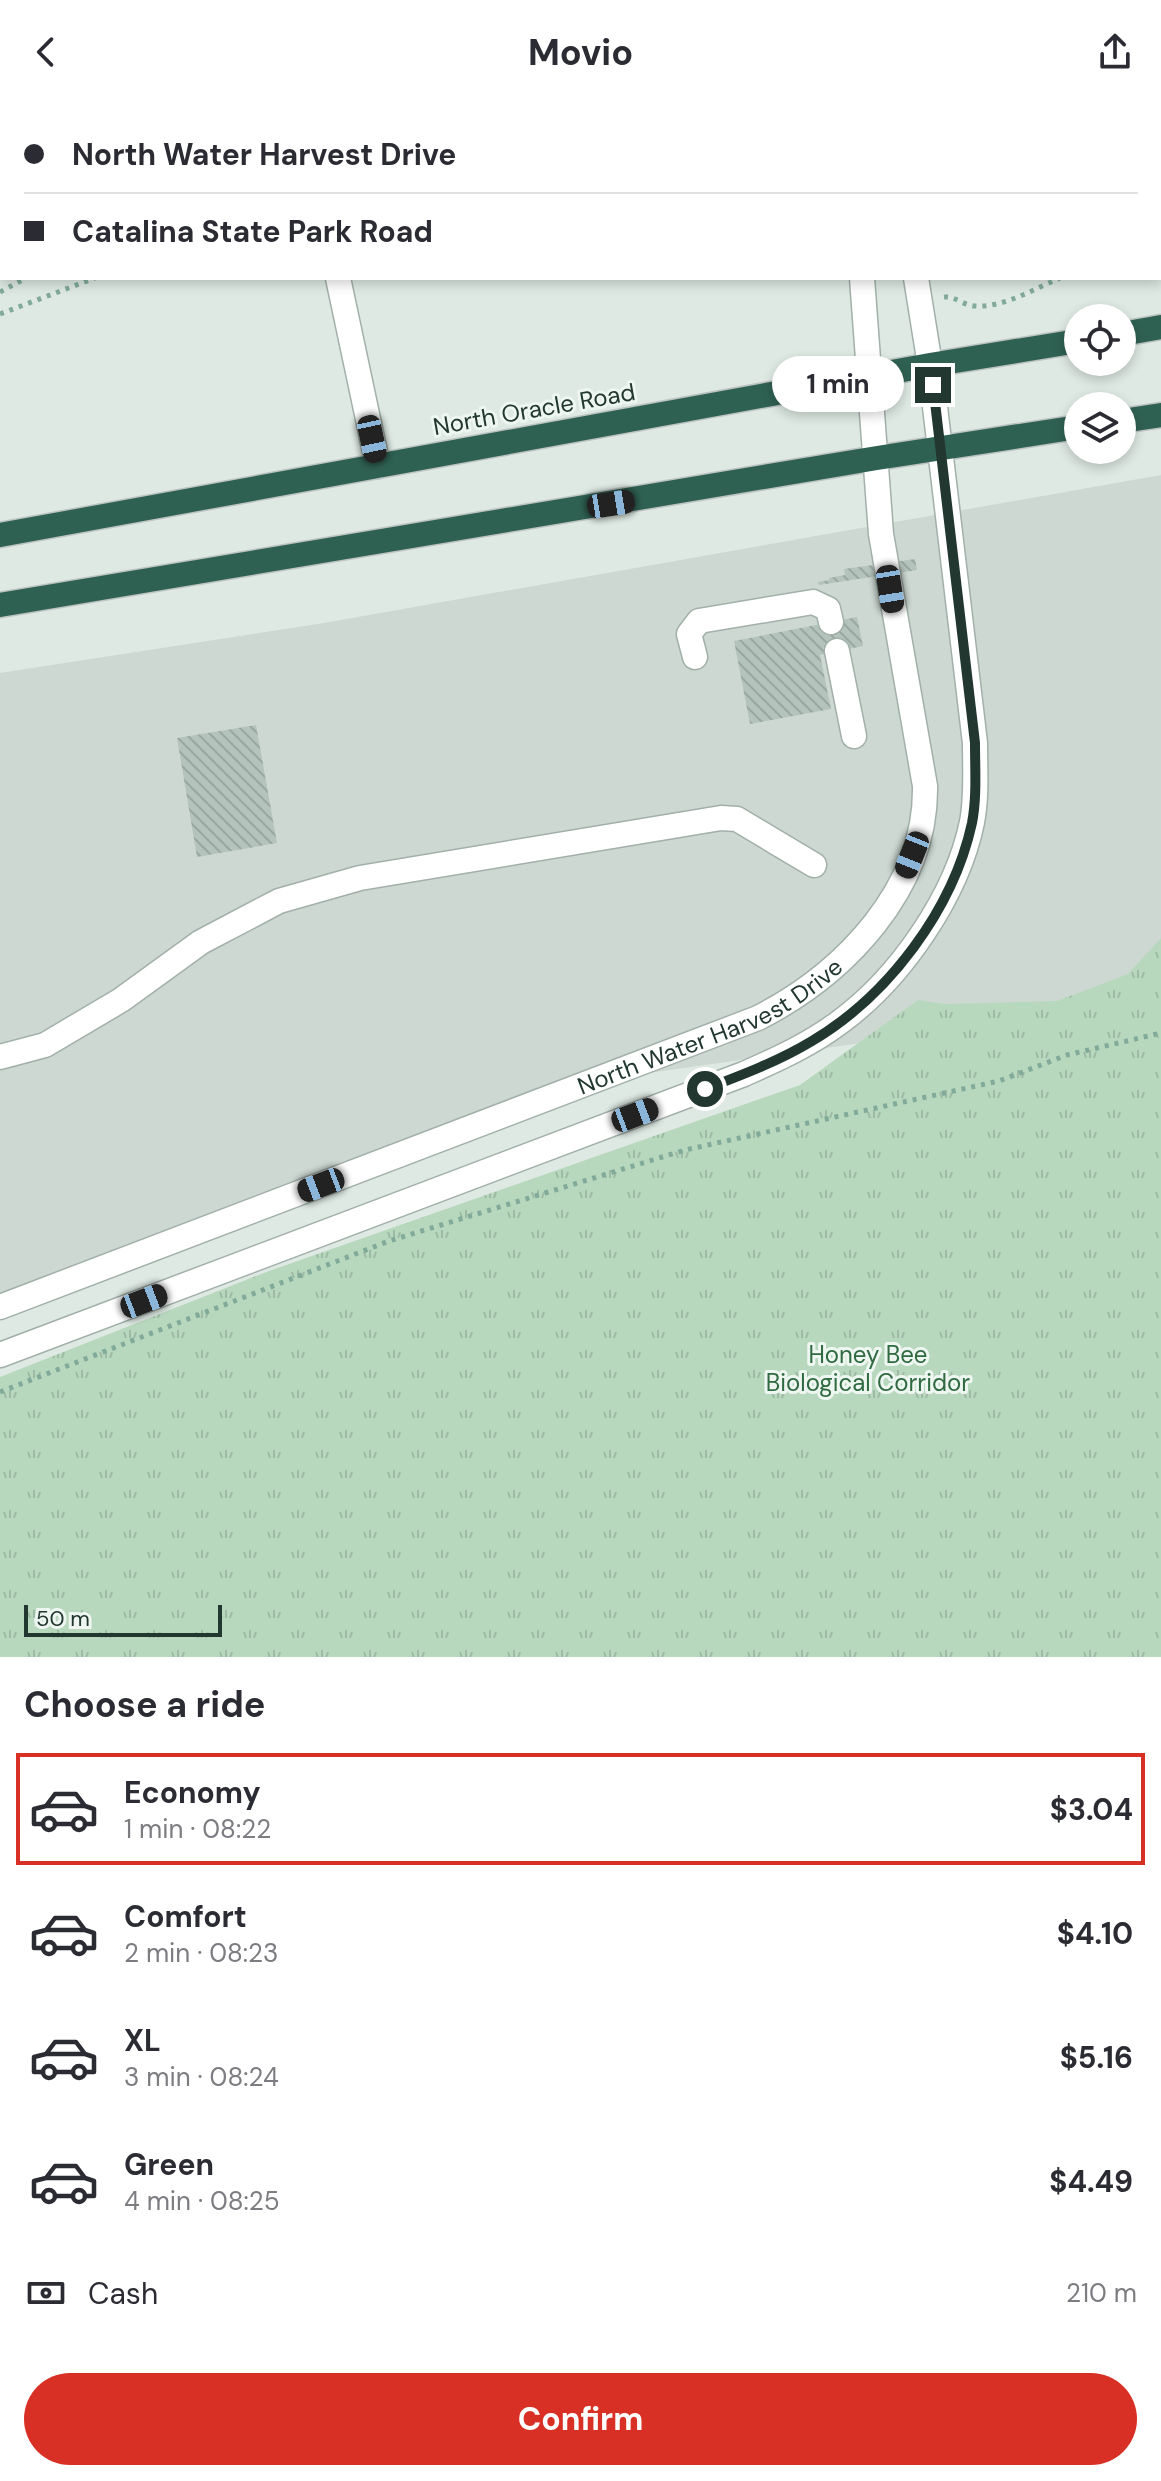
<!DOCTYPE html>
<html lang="en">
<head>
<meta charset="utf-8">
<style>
	body { margin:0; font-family:"DM Sans",sans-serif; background:#f7f7f7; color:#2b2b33; height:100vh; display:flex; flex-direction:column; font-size:30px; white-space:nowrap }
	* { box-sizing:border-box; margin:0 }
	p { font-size:26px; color:#7c7c81 }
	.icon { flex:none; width:44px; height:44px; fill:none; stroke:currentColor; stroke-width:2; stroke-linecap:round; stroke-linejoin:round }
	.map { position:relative; height:1553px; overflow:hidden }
	.drawer { display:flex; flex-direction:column; background:#fff; flex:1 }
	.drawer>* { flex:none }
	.guide { position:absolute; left:0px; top:0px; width:1162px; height:176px; box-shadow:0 4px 12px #0003; display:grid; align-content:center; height:176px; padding:0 24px; background:#fff }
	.buttons { position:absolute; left:1064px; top:200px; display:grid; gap:16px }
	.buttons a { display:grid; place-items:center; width:72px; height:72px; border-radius:50%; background:#fff; box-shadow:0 4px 12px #0003; font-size:40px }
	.scale { position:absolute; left:24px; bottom:20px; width:198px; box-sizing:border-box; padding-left:8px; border:4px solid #21372f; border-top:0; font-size:22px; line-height:28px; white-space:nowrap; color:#21372f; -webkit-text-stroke:6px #eef6f1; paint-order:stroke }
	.end { position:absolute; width:36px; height:36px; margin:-18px; border:10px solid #21372f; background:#fff; box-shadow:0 0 0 4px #fff }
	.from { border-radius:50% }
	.bubble { position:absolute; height:56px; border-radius:28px; background:#fff; box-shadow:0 4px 12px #0003; font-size:26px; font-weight:700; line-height:56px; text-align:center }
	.car { position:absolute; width:24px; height:48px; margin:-24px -12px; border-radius:10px; box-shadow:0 0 6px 2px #0007; background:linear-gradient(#222 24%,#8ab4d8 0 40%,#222 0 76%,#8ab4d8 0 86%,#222 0) }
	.guide b { display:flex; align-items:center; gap:28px; height:76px; font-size:30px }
	.guide b+b { border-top:2px solid #e1e1e2 }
	.guide i { width:20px; height:20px; background:#2b2b33 }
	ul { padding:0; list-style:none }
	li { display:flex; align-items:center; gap:24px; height:112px; margin:0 16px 12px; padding:0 8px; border:4px solid transparent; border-radius:0px }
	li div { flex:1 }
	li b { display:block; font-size:30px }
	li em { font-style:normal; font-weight:700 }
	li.active { border-color:#d93025 }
	li>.icon { width:72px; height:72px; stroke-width:1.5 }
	h2 { padding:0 24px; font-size:36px; line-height:96px }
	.pay { display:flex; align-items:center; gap:20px; height:88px; padding:0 24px; font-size:30px }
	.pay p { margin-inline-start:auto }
	.cta { display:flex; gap:16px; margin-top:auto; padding:16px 24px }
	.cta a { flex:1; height:92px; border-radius:48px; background:#d93025; color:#fff; font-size:32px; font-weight:700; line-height:92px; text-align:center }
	header { display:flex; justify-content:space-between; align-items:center; height:104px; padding:0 24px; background:#fff; font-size:36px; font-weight:700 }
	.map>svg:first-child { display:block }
	.built { fill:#cdd8d2 }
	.grass { fill:#b8d8be }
	.park { fill:url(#park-tufts) }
	.building { fill:url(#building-back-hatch) }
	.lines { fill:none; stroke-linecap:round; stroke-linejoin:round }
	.minor-casing { stroke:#a2b0a9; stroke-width:27 }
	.highway-casing { stroke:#bcc3c1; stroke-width:27 }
	.path { stroke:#81aa9a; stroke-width:5; stroke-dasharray:4 6; stroke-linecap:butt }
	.minor { stroke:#fff; stroke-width:24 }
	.highway { stroke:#2f6152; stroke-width:24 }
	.route { stroke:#21372f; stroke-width:10 }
	.labels { text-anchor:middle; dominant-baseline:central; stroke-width:6; stroke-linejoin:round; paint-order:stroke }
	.street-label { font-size:24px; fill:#21372f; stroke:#eef6f1 }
	.park-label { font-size:24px; fill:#2f6a41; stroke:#eef6f1 }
</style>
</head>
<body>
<header><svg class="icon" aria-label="back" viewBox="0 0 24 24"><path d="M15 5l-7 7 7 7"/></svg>Movio<svg class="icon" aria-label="share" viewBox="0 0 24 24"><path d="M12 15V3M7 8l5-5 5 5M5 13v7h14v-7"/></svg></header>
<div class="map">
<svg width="1161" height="1553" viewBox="0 0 1161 1553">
	<defs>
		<pattern id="park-tufts" width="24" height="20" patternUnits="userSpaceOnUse" patternTransform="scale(2)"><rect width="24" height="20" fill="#b8d8be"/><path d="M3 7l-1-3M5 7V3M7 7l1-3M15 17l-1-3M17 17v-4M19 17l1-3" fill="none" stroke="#9ebaa4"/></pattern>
		<pattern id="building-back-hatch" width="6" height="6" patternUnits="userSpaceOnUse" patternTransform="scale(2)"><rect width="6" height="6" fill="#b4c3bc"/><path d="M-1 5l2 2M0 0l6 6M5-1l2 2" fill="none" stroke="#9aa8a2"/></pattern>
	</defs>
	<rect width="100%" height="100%" fill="#dee9e3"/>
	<path class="built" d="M1161,371v526l-612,86 -549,212v-626l324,-50z"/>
	<path class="grass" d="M0,0h313l-311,2 -2,131z"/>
	<path class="park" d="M1161,834v719h-1161v-280l269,-106 531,-186 118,-85 26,4 113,-3 71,-27z"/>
	<g class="building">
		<path d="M915,455l2,11 -98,15 -1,-3 11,-2v-2l16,-3 -1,-6z"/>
		<path d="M857,513l6,29 -43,9 11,54 -81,15 -16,-83z"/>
		<path d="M256,621l21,118 -80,14 -20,-119z"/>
	</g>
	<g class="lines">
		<g class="minor-casing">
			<g id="minor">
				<path d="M257,0l1,2"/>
				<path d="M834,0l1,2"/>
				<path d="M889,0l1,2"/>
				<path d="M351,2l4,-2"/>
				<path d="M338,174l40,188"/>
				<path d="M837,547l17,85"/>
				<path d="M695,553l-6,-23 10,-13 114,-19 15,7 3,13"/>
				<path d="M0,953l45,-12 76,-45 80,-58 78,-41 81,-23 361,-60 16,1 77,46"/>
				<path id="s1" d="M0,1203l758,-289c86,-44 169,-129 167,-232l-44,-252 -19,-256"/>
				<path d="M0,1251l744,-281c34,-15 67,-30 96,-52 60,-44 117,-126 132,-200 5,-26 3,-53 3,-79l-45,-378 -14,-87"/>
			</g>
		</g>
		<g class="highway-casing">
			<g id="highway">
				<path d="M1122,230l39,-7"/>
				<path d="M1122,317l39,-6"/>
				<path d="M0,431l930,-170 148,-24"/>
				<path d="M0,501l877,-147 201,-31"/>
			</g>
		</g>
		<g class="path">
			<path d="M693,2l9,-2"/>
			<path d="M1160,136h1"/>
			<path d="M0,188l26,-14"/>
			<path d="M944,193c11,-1 19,8 30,9 29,2 60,-17 86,-28"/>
			<path d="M0,210l95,-36"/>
			<path d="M0,1288l389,-151 296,-91 314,-69 68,-26 94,-22"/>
		</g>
		<use href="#minor" class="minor"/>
		<use href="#highway" class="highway"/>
	</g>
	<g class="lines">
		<path class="route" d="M705,985c37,-14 74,-28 107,-48 76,-45 141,-131 160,-218 5,-26 3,-53 3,-80l-42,-358"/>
	</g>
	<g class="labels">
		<g class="street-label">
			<text transform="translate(534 305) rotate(-10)">North Oracle Road</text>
			<text stroke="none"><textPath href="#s1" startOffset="764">North Water Harvest Drive</textPath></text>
		</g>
		<g class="park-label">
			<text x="868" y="1250">Honey Bee<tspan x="868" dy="28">Biological Corridor</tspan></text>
		</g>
	</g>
</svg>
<div class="buttons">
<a><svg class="icon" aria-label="locate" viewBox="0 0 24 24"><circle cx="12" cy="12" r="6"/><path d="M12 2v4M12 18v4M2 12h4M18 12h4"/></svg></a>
<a><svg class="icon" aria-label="layers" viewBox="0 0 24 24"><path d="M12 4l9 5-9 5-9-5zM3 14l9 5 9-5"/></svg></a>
</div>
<div class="scale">50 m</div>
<i class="end from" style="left:705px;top:985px"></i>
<i class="end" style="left:933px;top:281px"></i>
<div class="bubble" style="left:772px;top:252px;width:132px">1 min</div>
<i class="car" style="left:372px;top:335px;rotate:168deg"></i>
<i class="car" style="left:611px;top:400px;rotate:81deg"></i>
<i class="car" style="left:890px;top:485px;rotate:171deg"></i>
<i class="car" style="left:912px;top:751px;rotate:202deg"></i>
<i class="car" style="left:635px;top:1011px;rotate:69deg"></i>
<i class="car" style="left:321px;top:1081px;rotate:249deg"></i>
<i class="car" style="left:144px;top:1197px;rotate:69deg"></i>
<div class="guide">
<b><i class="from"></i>North Water Harvest Drive</b>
<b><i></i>Catalina State Park Road</b>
</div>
</div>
<section class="drawer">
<h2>Choose a ride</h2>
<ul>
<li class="active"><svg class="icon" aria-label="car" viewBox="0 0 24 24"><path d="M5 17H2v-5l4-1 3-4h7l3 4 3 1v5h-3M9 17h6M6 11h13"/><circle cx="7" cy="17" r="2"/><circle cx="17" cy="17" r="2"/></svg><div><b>Economy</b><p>1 min · 08:22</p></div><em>$3.04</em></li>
<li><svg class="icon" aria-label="car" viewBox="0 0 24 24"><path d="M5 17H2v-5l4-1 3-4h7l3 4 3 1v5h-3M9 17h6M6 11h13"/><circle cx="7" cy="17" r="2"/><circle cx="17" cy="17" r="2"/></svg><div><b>Comfort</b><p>2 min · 08:23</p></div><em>$4.10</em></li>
<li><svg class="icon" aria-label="car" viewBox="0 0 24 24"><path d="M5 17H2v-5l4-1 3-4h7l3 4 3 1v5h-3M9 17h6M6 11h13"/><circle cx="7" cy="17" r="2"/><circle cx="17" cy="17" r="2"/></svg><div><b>XL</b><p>3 min · 08:24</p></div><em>$5.16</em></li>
<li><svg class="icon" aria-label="car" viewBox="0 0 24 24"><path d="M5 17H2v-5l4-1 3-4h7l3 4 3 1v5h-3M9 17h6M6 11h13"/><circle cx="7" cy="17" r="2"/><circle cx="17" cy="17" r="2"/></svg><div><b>Green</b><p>4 min · 08:25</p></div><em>$4.49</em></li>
</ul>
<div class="pay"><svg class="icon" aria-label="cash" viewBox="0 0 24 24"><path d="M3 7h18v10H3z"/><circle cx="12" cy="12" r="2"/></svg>Cash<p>210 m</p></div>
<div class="cta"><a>Confirm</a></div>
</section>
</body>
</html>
